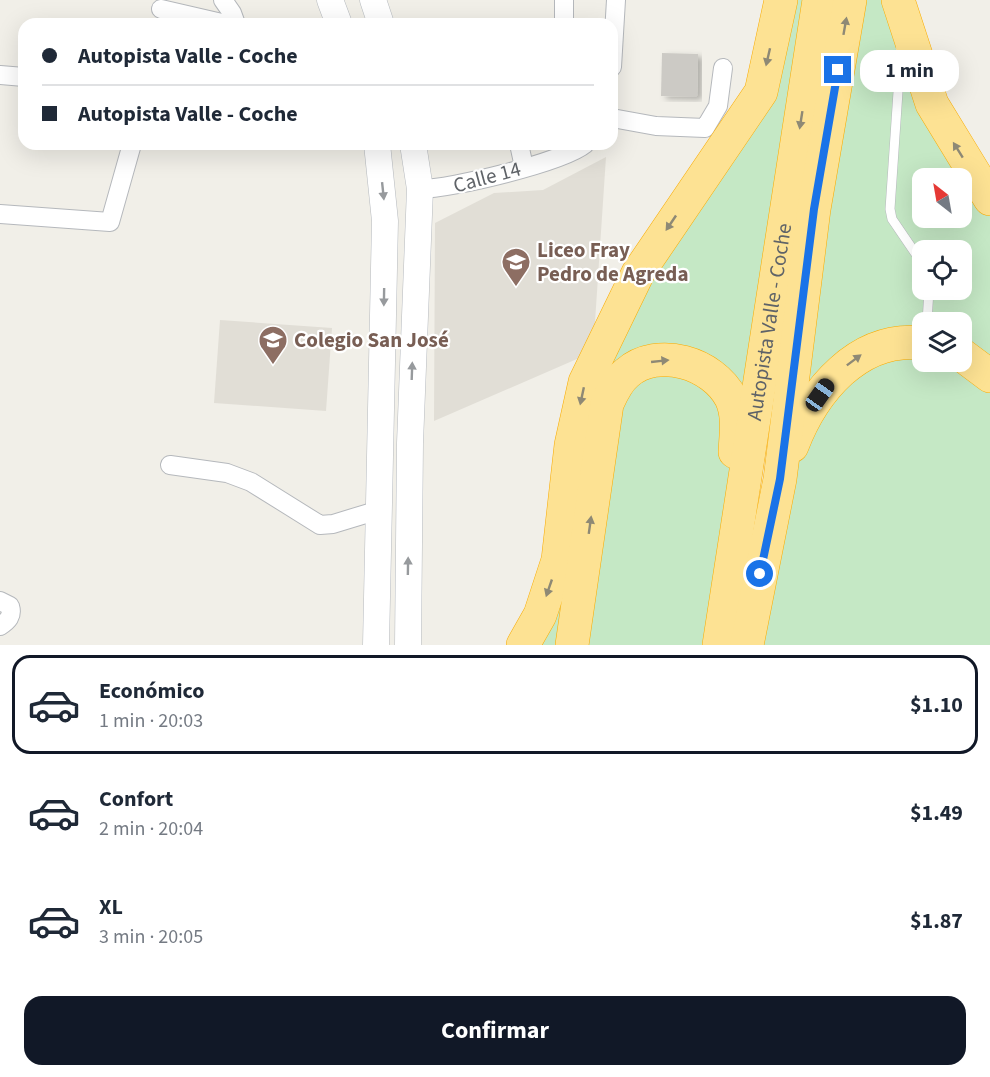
<!DOCTYPE html>
<html lang="es">
<head>
<meta charset="utf-8">
<style>
	body { margin:0; font-family:"Source Sans 3",sans-serif; background:#f6f6f7; color:#1f2937; height:100vh; display:flex; flex-direction:column; font-size:22px; white-space:nowrap }
	* { box-sizing:border-box; margin:0 }
	p { font-size:20px; color:#747a83 }
	.icon { flex:none; width:33px; height:33px; fill:none; stroke:currentColor; stroke-width:2; stroke-linecap:round; stroke-linejoin:round }
	.map { position:relative; height:645px; overflow:hidden }
	.details { display:flex; flex-direction:column; background:#fff; flex:1 }
	.details>* { flex:none }
	.top-card { position:absolute; left:18px; top:18px; width:600px; height:132px; border-radius:18px; box-shadow:0 6px 24px #0002; display:grid; align-content:center; height:132px; padding:0 24px; background:#fff }
	.needle { width:39px; rotate:329deg }
	.tools { position:absolute; left:912px; top:168px; display:grid; gap:12px }
	.tools a { display:grid; place-items:center; width:60px; height:60px; border-radius:12px; background:#fff; box-shadow:0 6px 24px #0002; font-size:30px }
	.end { position:absolute; width:27px; height:27px; margin:-14px; border:8px solid #1a73e8; background:#fff; box-shadow:0 0 0 3px #fff }
	.from { border-radius:50% }
	.bubble { position:absolute; height:42px; border-radius:18px; background:#fff; box-shadow:0 6px 24px #0002; font-size:20px; font-weight:700; line-height:42px; text-align:center }
	.car { position:absolute; width:18px; height:36px; margin:-18px -9px; border-radius:8px; box-shadow:0 0 4px 2px #0007; background:linear-gradient(#222 24%,#8ab4d8 0 40%,#222 0 76%,#8ab4d8 0 86%,#222 0) }
	.top-card b { display:flex; align-items:center; gap:21px; height:57px; font-size:22px }
	.top-card b+b { border-top:2px solid #e0e1e3 }
	.top-card i { width:15px; height:15px; background:#1f2937 }
	ul { padding:10px 0 0; list-style:none }
	li { display:flex; align-items:center; gap:18px; height:99px; margin:0 12px 9px; padding:0 12px; border:3px solid transparent; border-radius:18px }
	li div { flex:1 }
	li b { display:block; font-size:22px }
	li em { font-style:normal; font-weight:700 }
	li.current { border-color:#111827 }
	li>.icon { width:54px; height:54px; stroke-width:1.5 }
	.cta { display:flex; gap:12px; margin-top:auto; padding:12px 24px }
	.cta a { flex:1; height:69px; border-radius:18px; background:#111827; color:#fff; font-size:24px; font-weight:700; line-height:69px; text-align:center }
	.map>svg:first-child { display:block }
	.education { fill:#e1ded6 }
	.green { fill:#c5e8c5; fill-rule:evenodd }
	.building { fill:#cccac5; filter:url(#shadow) }
	.lines { fill:none; stroke-linecap:round; stroke-linejoin:round }
	.lane-casing { stroke:#b5b8bc; stroke-width:10 }
	.street-casing { stroke:#b5b8bc; stroke-width:20 }
	.secondary-casing { stroke:#b6babf; stroke-width:27 }
	.highway-casing { stroke:#f9ab00; stroke-width:34 }
	.lane { stroke:#fff; stroke-width:9 }
	.street { stroke:#fff; stroke-width:18 }
	.secondary { stroke:#fff; stroke-width:26 }
	.highway { stroke:#fde293; stroke-width:33 }
	.oneway { fill:#8e8975 }
	.oneway2 { fill:#979a9d }
	.route { stroke:#1a73e8; stroke-width:8 }
	.labels { text-anchor:middle; dominant-baseline:central; stroke-width:4.5; stroke-linejoin:round; paint-order:stroke }
	.street-label { font-size:21px; fill:#5f6368; stroke:#fff }
	.education-label { font-size:21px; font-weight:bold; fill:#785e54; stroke:#fff; text-anchor:start }
</style>
</head>
<body>
<div class="map">
<svg width="990" height="645" viewBox="0 0 990 645">
	<defs>
		<filter id="shadow"><feDropShadow dx="5" dy="3" stdDeviation="3" flood-color="#0004"/></filter>
	</defs>
	<rect width="100%" height="100%" fill="#f1efe8"/>
	<g class="education">
		<path d="M606,157l-13,195 -159,69 1,-198 59,-30 49,-3z"/>
		<path d="M220,320l112,8 -6,83 -112,-8z"/>
	</g>
	<g class="green">
		<path d="M781,0h38l-100,645h-196l62,-263 176,-290z"/>
		<path d="M850,0h48l92,199v446h-243zM922,178h40v40h-40zM922,250h40v40h-40zM922,322h40v40h-40z"/>
	</g>
	<path class="building" d="M662,53l36,1 -1,43 -36,-1z"/>
	<g class="lines">
		<g class="lane-casing">
			<g id="lane">
				<path d="M901,48l-11,161 2,10 30,44"/>
				<path d="M927,322l2,-32"/>
			</g>
		</g>
		<g class="street-casing">
			<g id="street">
				<path d="M223,0l9,13 4,11"/>
				<path d="M564,0v21"/>
				<path d="M161,9l65,15"/>
				<path d="M612,67l4,-67"/>
				<path d="M0,75l24,2"/>
				<path d="M612,118l44,8 49,2 13,-22 5,-38"/>
				<path d="M519,144l5,23"/>
				<path d="M420,189c31,0 143,-27 165,-45"/>
				<path d="M0,214l110,8 22,-78"/>
				<path d="M170,465l57,8 24,9 69,43 13,-1 46,-14"/>
				<path d="M0,601l10,5c3,10 -2,15 -10,20"/>
			</g>
		</g>
		<g class="secondary-casing">
			<g id="secondary">
				<path d="M330,0l9,24"/>
				<path d="M373,0l8,24"/>
				<path d="M376,645l9,-424 -8,-77"/>
				<path d="M408,645l2,-202 10,-254 -7,-45"/>
			</g>
		</g>
		<g class="highway-casing">
			<g id="highway">
				<path d="M898,0l34,104 58,95"/>
				<path d="M962,355l28,21"/>
				<path d="M792,446c21,-55 66,-110 130,-103"/>
				<path d="M523,645l17,-30 18,-55 13,-115 14,-63 53,-109 123,-181 20,-92"/>
				<path d="M572,645l35,-241c5,-11 10,-23 20,-31 31,-27 86,-10 104,25 8,17 5,35 4,54"/>
				<path id="s1" d="M719,645l100,-645"/>
				<path d="M747,645l33,-166 34,-270 36,-209"/>
			</g>
		</g>
		<use href="#lane" class="lane"/>
		<use href="#street" class="street"/>
		<use href="#secondary" class="secondary"/>
		<use href="#highway" class="highway"/>
	</g>
	<defs><path id="oneway-solid" d="M-6-.8H1V-3.2L6.5 0L1 3.2V.8H-6Z" transform="scale(1.5)"/></defs>
	<g class="oneway">
		<use href="#oneway-solid" transform="translate(845 26) rotate(-80)"/>
		<use href="#oneway-solid" transform="translate(768 57) rotate(103)"/>
		<use href="#oneway-solid" transform="translate(801 120) rotate(99)"/>
		<use href="#oneway-solid" transform="translate(958 150) rotate(-122)"/>
		<use href="#oneway-solid" transform="translate(671 223) rotate(124)"/>
		<use href="#oneway-solid" transform="translate(854 360) rotate(-37)"/>
		<use href="#oneway-solid" transform="translate(660 361) rotate(-6)"/>
		<use href="#oneway-solid" transform="translate(582 396) rotate(102)"/>
		<use href="#oneway-solid" transform="translate(590 525) rotate(-82)"/>
		<use href="#oneway-solid" transform="translate(549 588) rotate(109)"/>
	</g>
	<g class="oneway2">
		<use href="#oneway-solid" transform="translate(383 191) rotate(84)"/>
		<use href="#oneway-solid" transform="translate(384 297) rotate(91)"/>
		<use href="#oneway-solid" transform="translate(412 371) rotate(-88)"/>
		<use href="#oneway-solid" transform="translate(408 566) rotate(-89)"/>
	</g>
	<g class="lines">
		<path class="route" d="M760,574l20,-95 34,-270 24,-139"/>
	</g>
	<defs>
		<g id="school-pin" transform="scale(1.5)"><path d="M0 17L-7.5 6A9.5 9.5 0 1 1 7.5 6Z" fill="#8d6e63" stroke="#fff"/><path d="M0-5L7-2L0 1L-7-2ZM-4 1L0 2.5L4 1V4Q0 6-4 4Z" fill="#fff"/></g>
	</defs>
	<g fill-rule="evenodd">
		<use href="#school-pin" x="516" y="262"/>
		<use href="#school-pin" x="273" y="340"/>
	</g>
	<g class="labels">
		<g class="street-label">
			<text transform="translate(487 177) rotate(-15)">Calle 14</text>
			<text stroke="none"><textPath href="#s1" startOffset="327">Autopista Valle - Coche</textPath></text>
		</g>
		<g class="education-label">
			<text x="537" y="250">Liceo Fray<tspan x="537" dy="24">Pedro de Agreda</tspan></text>
			<text x="294" y="340">Colegio San José</text>
		</g>
	</g>
</svg>
<div class="tools">
<a><svg class="needle" viewBox="-14 -14 28 28"><path d="M0-13l5 13h-10z" fill="#e53935"/><path d="M0 13l5-13h-10z" fill="#747a83"/></svg></a>
<a><svg class="icon" aria-label="locate" viewBox="0 0 24 24"><circle cx="12" cy="12" r="6"/><path d="M12 2v4M12 18v4M2 12h4M18 12h4"/></svg></a>
<a><svg class="icon" aria-label="layers" viewBox="0 0 24 24"><path d="M12 4l9 5-9 5-9-5zM3 14l9 5 9-5"/></svg></a>
</div>
<i class="end from" style="left:760px;top:574px"></i>
<i class="end" style="left:838px;top:70px"></i>
<div class="bubble" style="left:860px;top:50px;width:99px">1 min</div>
<i class="car" style="left:820px;top:395px;rotate:35deg"></i>
<div class="top-card">
<b><i class="from"></i>Autopista Valle - Coche</b>
<b><i></i>Autopista Valle - Coche</b>
</div>
</div>
<section class="details">
<ul>
<li class="current"><svg class="icon" aria-label="car" viewBox="0 0 24 24"><path d="M5 17H2v-5l4-1 3-4h7l3 4 3 1v5h-3M9 17h6M6 11h13"/><circle cx="7" cy="17" r="2"/><circle cx="17" cy="17" r="2"/></svg><div><b>Económico</b><p>1 min · 20:03</p></div><em>$1.10</em></li>
<li><svg class="icon" aria-label="car" viewBox="0 0 24 24"><path d="M5 17H2v-5l4-1 3-4h7l3 4 3 1v5h-3M9 17h6M6 11h13"/><circle cx="7" cy="17" r="2"/><circle cx="17" cy="17" r="2"/></svg><div><b>Confort</b><p>2 min · 20:04</p></div><em>$1.49</em></li>
<li><svg class="icon" aria-label="car" viewBox="0 0 24 24"><path d="M5 17H2v-5l4-1 3-4h7l3 4 3 1v5h-3M9 17h6M6 11h13"/><circle cx="7" cy="17" r="2"/><circle cx="17" cy="17" r="2"/></svg><div><b>XL</b><p>3 min · 20:05</p></div><em>$1.87</em></li>
</ul>
<div class="cta"><a>Confirmar</a></div>
</section>
</body>
</html>
